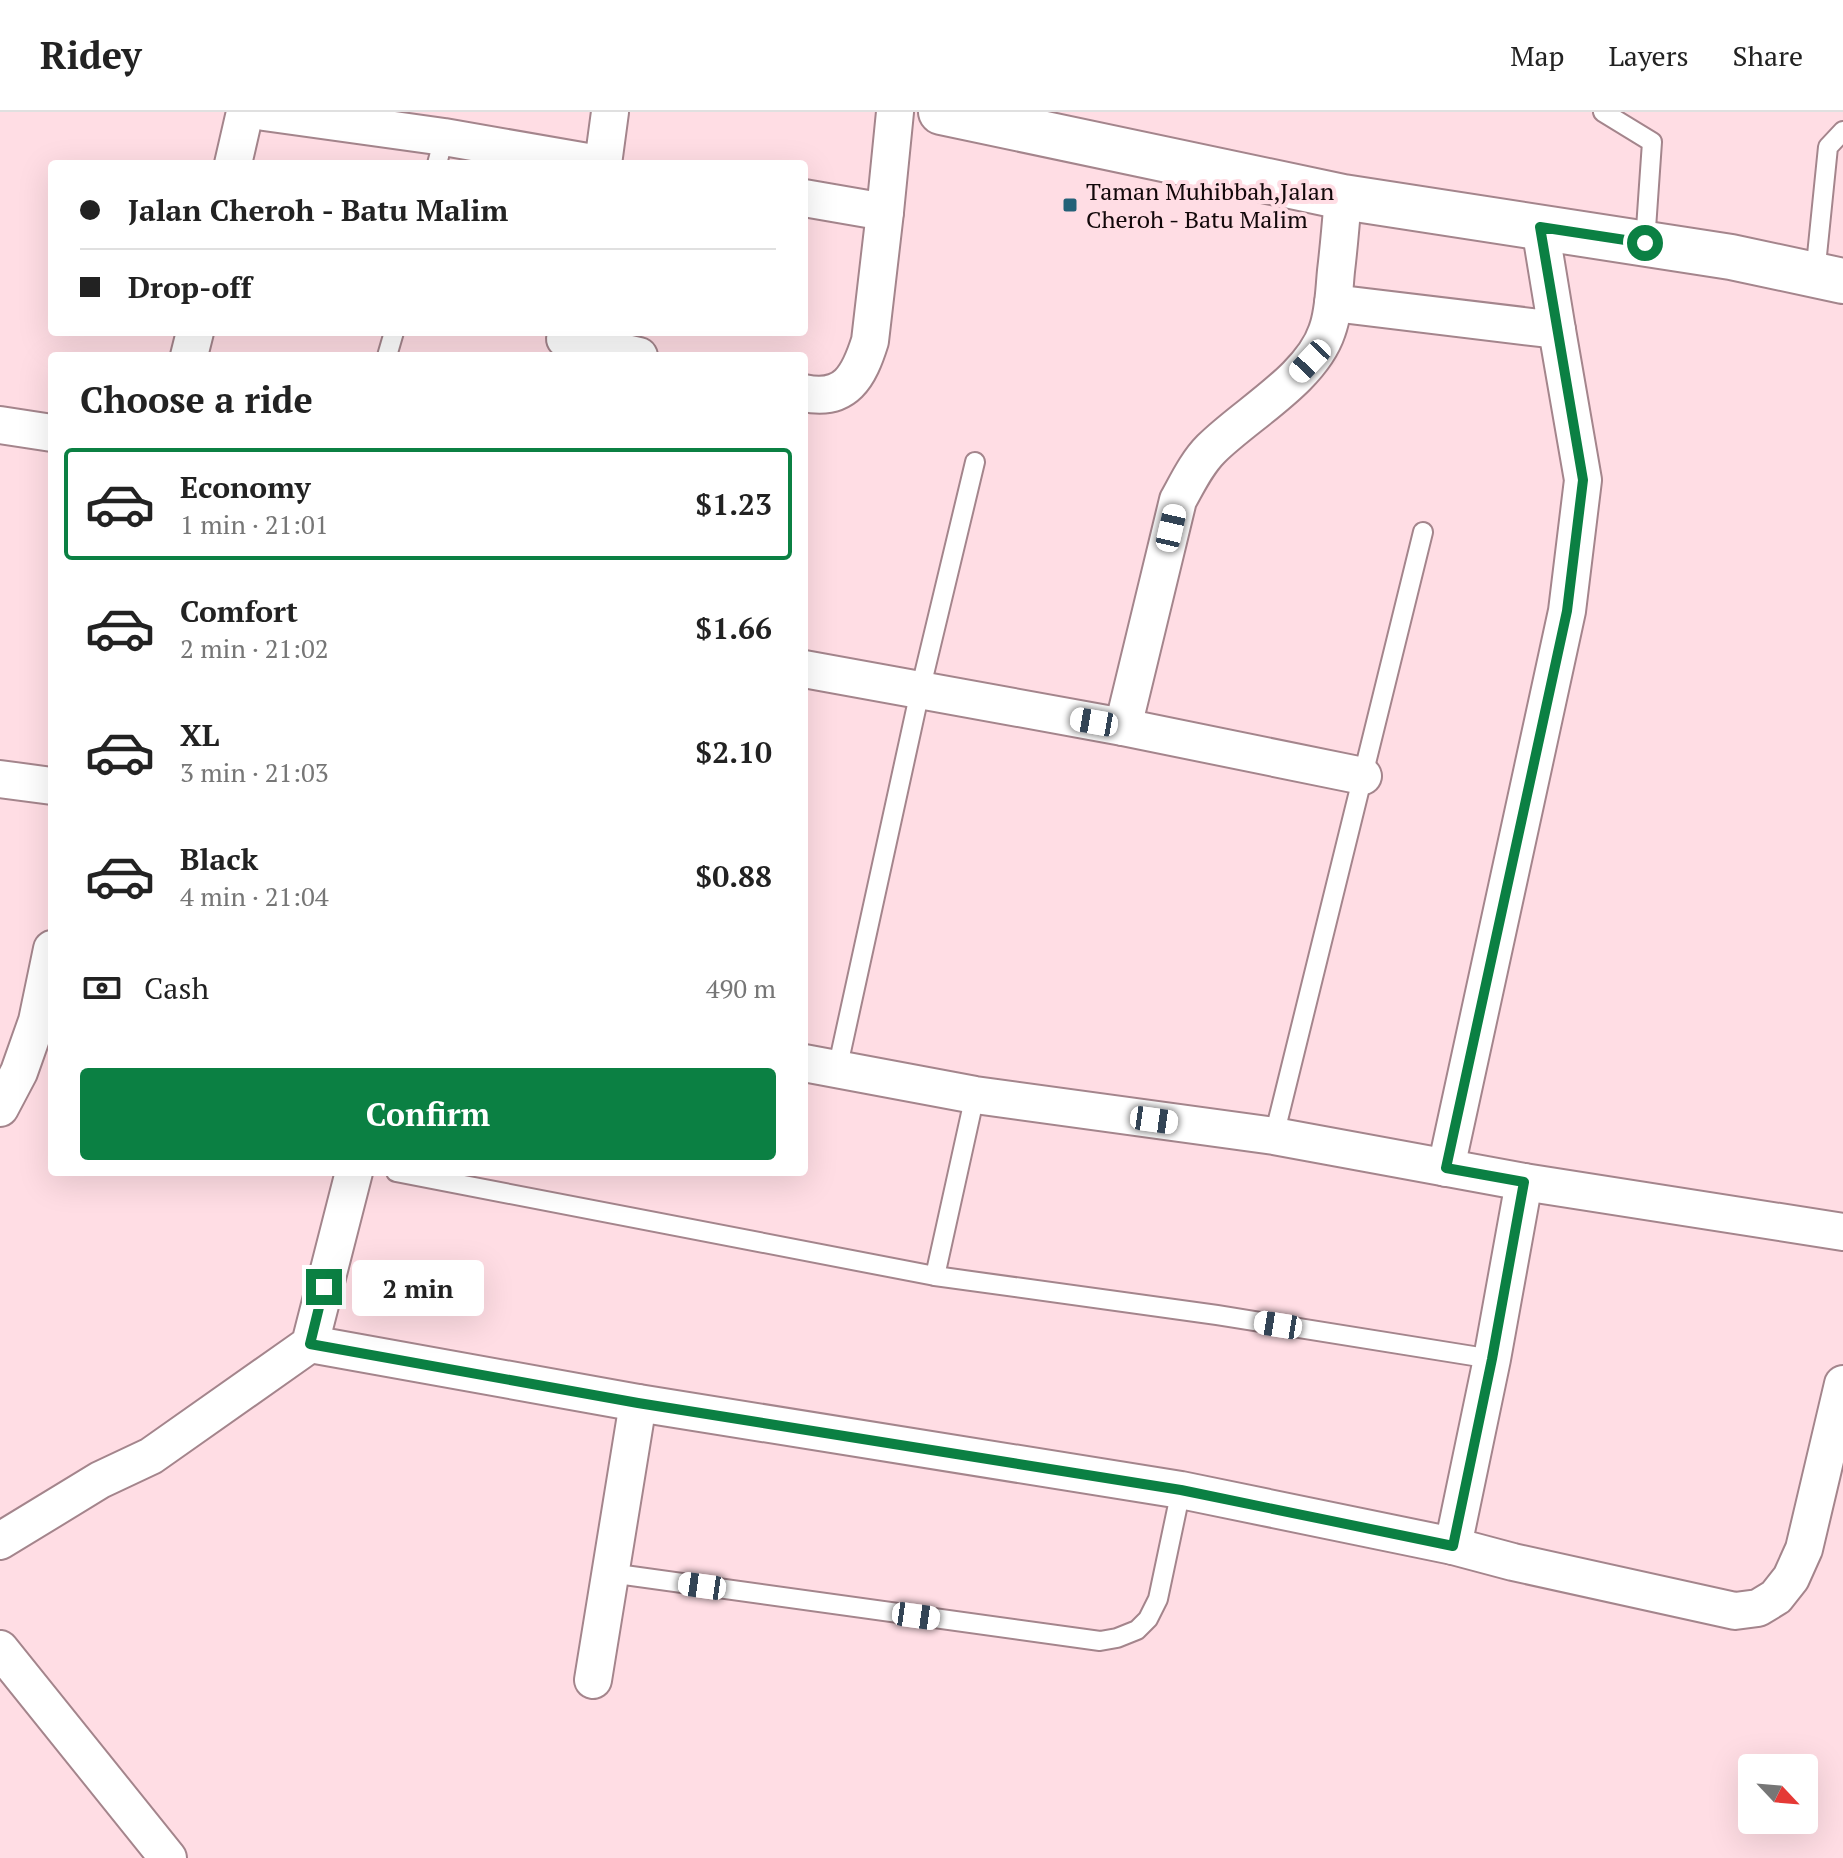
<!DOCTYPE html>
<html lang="en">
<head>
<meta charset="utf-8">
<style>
	body { margin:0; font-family:"PT Serif",serif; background:#f6f6f6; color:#222; height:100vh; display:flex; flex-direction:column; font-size:30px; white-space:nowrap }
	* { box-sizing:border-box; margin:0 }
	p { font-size:26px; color:#767676 }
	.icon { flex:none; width:44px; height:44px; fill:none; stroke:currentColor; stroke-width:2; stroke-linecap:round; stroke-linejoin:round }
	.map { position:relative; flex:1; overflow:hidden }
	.panel { position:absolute; left:48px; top:240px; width:760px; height:824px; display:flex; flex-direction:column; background:#fff; border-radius:8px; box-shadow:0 8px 32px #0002 }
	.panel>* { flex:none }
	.banner { position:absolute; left:48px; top:48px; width:760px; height:176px; border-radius:8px; box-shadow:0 8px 32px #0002; display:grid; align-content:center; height:176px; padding:0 32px; background:#fff }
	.needle { width:52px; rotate:116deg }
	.tools { position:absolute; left:1738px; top:1642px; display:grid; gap:16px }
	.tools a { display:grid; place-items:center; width:80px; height:80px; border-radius:8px; background:#fff; box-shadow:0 8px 32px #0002; font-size:40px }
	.end { position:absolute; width:36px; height:36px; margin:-18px; border:10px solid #0b8043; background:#fff; box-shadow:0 0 0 4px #fff }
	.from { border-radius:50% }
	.bubble { position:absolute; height:56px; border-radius:8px; background:#fff; box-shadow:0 8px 32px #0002; font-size:26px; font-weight:800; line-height:56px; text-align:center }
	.car { position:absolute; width:24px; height:48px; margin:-24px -12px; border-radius:10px; box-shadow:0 0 6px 2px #0007; background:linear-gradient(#fff 24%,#345 0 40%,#fff 0 76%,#345 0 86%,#fff 0) }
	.banner b { display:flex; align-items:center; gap:28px; height:76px; font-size:30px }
	.banner b+b { border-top:2px solid #e0e0e0 }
	.banner i { width:20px; height:20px; background:#222 }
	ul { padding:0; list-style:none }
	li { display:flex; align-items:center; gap:24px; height:112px; margin:0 16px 12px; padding:0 16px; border:4px solid transparent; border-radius:8px }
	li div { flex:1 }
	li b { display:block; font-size:30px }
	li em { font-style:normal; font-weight:800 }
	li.on { border-color:#0b8043 }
	li>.icon { width:72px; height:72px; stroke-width:1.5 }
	h2 { padding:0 32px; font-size:36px; line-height:96px }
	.pay { display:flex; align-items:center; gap:20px; height:88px; padding:0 32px; font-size:30px }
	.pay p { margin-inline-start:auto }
	.button { display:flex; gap:16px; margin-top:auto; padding:16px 32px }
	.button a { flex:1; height:92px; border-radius:8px; background:#0b8043; color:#fff; font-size:32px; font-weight:800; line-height:92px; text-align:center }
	header { display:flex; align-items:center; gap:48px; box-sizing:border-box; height:112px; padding:0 40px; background:#fff; border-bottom:2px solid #e0e0e0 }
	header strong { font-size:38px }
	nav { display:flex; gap:44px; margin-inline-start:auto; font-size:28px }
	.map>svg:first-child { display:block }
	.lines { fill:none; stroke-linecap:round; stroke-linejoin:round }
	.service-casing { stroke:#a4858c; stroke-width:22 }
	.minor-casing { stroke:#a4858c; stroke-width:40 }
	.secondary-casing { stroke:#a4858c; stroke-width:48 }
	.service { stroke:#fff; stroke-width:18 }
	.minor { stroke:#fff; stroke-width:36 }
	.secondary { stroke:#fff; stroke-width:44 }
	.route { stroke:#0b8043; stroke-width:10 }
	.poi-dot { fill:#246178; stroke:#ffdde4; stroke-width:3 }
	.labels { text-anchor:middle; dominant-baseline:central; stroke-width:8; stroke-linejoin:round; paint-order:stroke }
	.poi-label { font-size:24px; fill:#12080a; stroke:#ffdde4; text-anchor:start }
</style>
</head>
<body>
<header>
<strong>Ridey</strong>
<nav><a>Map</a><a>Layers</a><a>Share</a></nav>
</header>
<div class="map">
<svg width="1843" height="1746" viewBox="0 0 1843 1746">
	<rect width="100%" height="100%" fill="#ffdde4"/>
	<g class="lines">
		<g class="service-casing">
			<g id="service">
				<path d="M1603,0l49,30 -7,101"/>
				<path d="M437,52l7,-27"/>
				<path d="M1815,163l13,-128 15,-16"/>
				<path d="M387,244l7,-24"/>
				<path d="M837,958l83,-379 55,-229"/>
				<path d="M1274,1024l149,-604"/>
				<path d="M396,1060l539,104 282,39 275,44"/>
				<path d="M935,1164l40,-181"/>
				<path d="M610,1461l490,68 17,-3 20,-8 11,-11 10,-20 23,-109"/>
			</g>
		</g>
		<g class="minor-casing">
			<g id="minor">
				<path d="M264,0l180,25 155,27"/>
				<path d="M233,52l12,-52"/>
				<path d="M603,52l7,-52"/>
				<path d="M804,86l81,14"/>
				<path d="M1333,191l224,27 -17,-103"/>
				<path d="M565,227l74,17"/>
				<path d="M189,244l6,-24"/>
				<path d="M804,281c42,9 55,-17 66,-52l15,-129 10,-100"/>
				<path d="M0,313l52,8"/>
				<path d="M804,557l319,58 240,49"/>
				<path d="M1123,615l55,-227c10,-18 19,-37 33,-51 35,-35 100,-70 116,-118 7,-19 7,-40 9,-60 3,-25 5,-49 7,-74"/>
				<path d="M0,667l52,7"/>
				<path d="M804,951l171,32 299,41 250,46 319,50"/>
				<path d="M0,996l19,-36 18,-51 15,-72"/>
				<path d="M1446,1056l121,-557 16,-131 -26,-150"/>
				<path d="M1524,1070l-32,177 -39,187 60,16 222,49 23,-3 18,-11 15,-19 13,-29 39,-165"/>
				<path d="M310,1232l328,59 543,87 272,56"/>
				<path d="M0,1429l100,-61 51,-24 159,-112 44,-172"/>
				<path d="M0,1537l168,209"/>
				<path d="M593,1568l45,-277"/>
			</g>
		</g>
		<g class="secondary-casing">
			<path id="secondary" d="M941,0l402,85 388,60 112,24"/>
		</g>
		<use href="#service" class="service"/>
		<use href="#minor" class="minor"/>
		<use href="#secondary" class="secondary"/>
	</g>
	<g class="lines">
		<path class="route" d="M324,1175l-14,57 328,59 543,87 272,56 39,-187 32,-177 -78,-14 121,-557 16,-131 -43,-253 105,16"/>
	</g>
	<rect class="poi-dot" x="1062" y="85" width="16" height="16" rx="4"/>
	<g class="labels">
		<g class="poi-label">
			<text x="1086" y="79">Taman Muhibbah,Jalan<tspan x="1086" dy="28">Cheroh - Batu Malim</tspan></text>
		</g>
	</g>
</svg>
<div class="tools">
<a><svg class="needle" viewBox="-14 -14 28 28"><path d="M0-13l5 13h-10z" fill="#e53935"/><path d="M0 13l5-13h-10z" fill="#767676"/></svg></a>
</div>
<i class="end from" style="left:1645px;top:131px"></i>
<i class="end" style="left:324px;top:1175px"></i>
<div class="bubble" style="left:352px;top:1148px;width:132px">2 min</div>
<i class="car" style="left:1310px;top:249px;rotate:223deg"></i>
<i class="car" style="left:1171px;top:416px;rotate:13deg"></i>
<i class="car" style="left:1094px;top:610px;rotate:280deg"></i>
<i class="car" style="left:1154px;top:1008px;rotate:98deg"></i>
<i class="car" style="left:1278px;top:1213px;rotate:279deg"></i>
<i class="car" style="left:702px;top:1474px;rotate:278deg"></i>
<i class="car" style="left:916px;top:1504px;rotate:98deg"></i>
<div class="banner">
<b><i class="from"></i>Jalan Cheroh - Batu Malim</b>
<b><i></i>Drop-off</b>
</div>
<section class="panel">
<h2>Choose a ride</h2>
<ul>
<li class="on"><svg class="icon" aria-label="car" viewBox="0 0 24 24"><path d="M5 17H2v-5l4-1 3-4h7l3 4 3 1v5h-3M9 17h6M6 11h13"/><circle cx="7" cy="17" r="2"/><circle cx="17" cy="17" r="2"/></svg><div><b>Economy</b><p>1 min · 21:01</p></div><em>$1.23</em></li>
<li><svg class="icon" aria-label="car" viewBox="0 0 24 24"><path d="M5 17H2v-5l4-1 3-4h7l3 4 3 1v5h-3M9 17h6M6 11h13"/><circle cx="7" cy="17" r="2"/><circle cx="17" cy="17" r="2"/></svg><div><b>Comfort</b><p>2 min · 21:02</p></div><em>$1.66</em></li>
<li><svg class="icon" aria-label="car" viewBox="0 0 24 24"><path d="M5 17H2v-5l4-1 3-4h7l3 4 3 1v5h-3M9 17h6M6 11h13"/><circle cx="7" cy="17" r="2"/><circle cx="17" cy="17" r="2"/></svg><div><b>XL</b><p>3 min · 21:03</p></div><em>$2.10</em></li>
<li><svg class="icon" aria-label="car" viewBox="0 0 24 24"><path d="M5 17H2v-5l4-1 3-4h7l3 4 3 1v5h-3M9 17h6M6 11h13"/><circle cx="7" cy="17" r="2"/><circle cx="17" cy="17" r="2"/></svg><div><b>Black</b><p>4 min · 21:04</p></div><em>$0.88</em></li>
</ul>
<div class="pay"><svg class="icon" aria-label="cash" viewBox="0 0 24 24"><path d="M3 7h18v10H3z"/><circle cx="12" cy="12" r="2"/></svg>Cash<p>490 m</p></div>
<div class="button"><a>Confirm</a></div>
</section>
</div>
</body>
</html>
